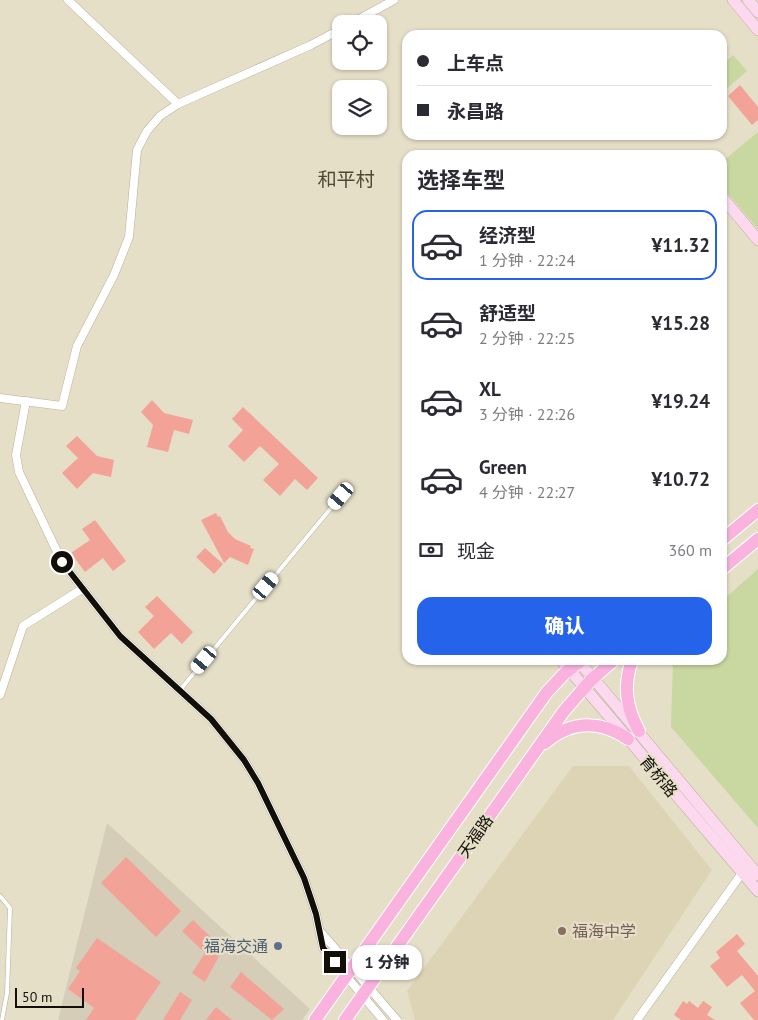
<!DOCTYPE html>
<html lang="zh">
<head>
<meta charset="utf-8">
<style>
	body { margin:0; font-family:"PT Sans","Noto Sans SC",sans-serif; background:#f7f7f7; color:#2b2b33; height:100vh; display:flex; flex-direction:column; font-size:19px; white-space:nowrap }
	* { box-sizing:border-box; margin:0 }
	p { font-size:16px; color:#7c7c81 }
	.icon { flex:none; width:28px; height:28px; fill:none; stroke:currentColor; stroke-width:2; stroke-linecap:round; stroke-linejoin:round }
	.map { position:relative; flex:1; overflow:hidden }
	.sheet { position:absolute; left:402px; top:150px; width:325px; height:515px; display:flex; flex-direction:column; background:#fff; border-radius:15px; box-shadow:0 1px 4px #0004 }
	.sheet>* { flex:none }
	.hud { position:absolute; left:402px; top:30px; width:325px; height:110px; border-radius:15px; box-shadow:0 1px 4px #0004; display:grid; align-content:center; height:110px; padding:0 15px; background:#fff }
	.buttons { position:absolute; left:332px; top:15px; display:grid; gap:10px }
	.buttons a { display:grid; place-items:center; width:55px; height:55px; border-radius:10px; background:#fff; box-shadow:0 1px 4px #0004; font-size:25px }
	.scale { position:absolute; left:15px; bottom:12px; width:69px; box-sizing:border-box; padding-left:5px; border:2px solid #120f08; border-top:0; font-size:14px; line-height:18px; white-space:nowrap; color:#120f08; -webkit-text-stroke:4px #e6dfc8; paint-order:stroke }
	.end { position:absolute; width:22px; height:22px; margin:-11px; border:6px solid #120f08; background:#fff; box-shadow:0 0 0 2px #fff }
	.from { border-radius:50% }
	.bubble { position:absolute; height:35px; border-radius:15px; background:#fff; box-shadow:0 1px 4px #0004; font-size:16px; font-weight:800; line-height:35px; text-align:center }
	.car { position:absolute; width:15px; height:30px; margin:-15px -8px; border-radius:6px; box-shadow:0 0 4px 1px #0007; background:linear-gradient(#fff 24%,#345 0 40%,#fff 0 76%,#345 0 86%,#fff 0) }
	.hud b { display:flex; align-items:center; gap:18px; height:48px; font-size:19px }
	.hud b+b { border-top:1px solid #e1e1e2 }
	.hud i { width:12px; height:12px; background:#2b2b33 }
	ul { padding:0; list-style:none }
	li { display:flex; align-items:center; gap:15px; height:70px; margin:0 10px 8px; padding:0 5px; border:2px solid transparent; border-radius:15px }
	li div { flex:1 }
	li b { display:block; font-size:19px }
	li em { font-style:normal; font-weight:800 }
	li.current { border-color:#2563eb }
	li>.icon { width:45px; height:45px; stroke-width:1.5 }
	h2 { padding:0 15px; font-size:22px; line-height:60px }
	.pay { display:flex; align-items:center; gap:12px; height:55px; padding:0 15px; font-size:19px }
	.pay p { margin-inline-start:auto }
	.cta { display:flex; gap:10px; margin-top:auto; padding:10px 15px }
	.cta a { flex:1; height:58px; border-radius:15px; background:#2563eb; color:#fff; font-size:20px; font-weight:800; line-height:58px; text-align:center }
	.map>svg:first-child { display:block }
	.built { fill:#ddd4b6 }
	.industrial { fill:#d6cdb9 }
	.green { fill:#c9d7a1 }
	.building { fill:#f2a296 }
	.lines { fill:none; stroke-linecap:round; stroke-linejoin:round }
	.lane-casing { stroke:#b7b09a; stroke-width:5 }
	.street-casing { stroke:#b7b09a; stroke-width:9 }
	.secondary-casing { stroke:#b7b09a; stroke-width:12 }
	.primary-casing { stroke:#fff; stroke-width:14 }
	.lane { stroke:#fff; stroke-width:4 }
	.street { stroke:#fff; stroke-width:8 }
	.secondary { stroke:#fcd9ef; stroke-width:11 }
	.primary { stroke:#fab3df; stroke-width:12 }
	.route { stroke:#120f08; stroke-width:6 }
	.education-dot { fill:#8d6e63; stroke:#e6dfc8; stroke-width:2 }
	.service-dot { fill:#5c6f8a; stroke:#e6dfc8; stroke-width:2 }
	.labels { text-anchor:middle; dominant-baseline:central; stroke-width:4.5; stroke-linejoin:round; paint-order:stroke }
	.street-label { font-size:16px; fill:#120f08; stroke:#e6dfc8 }
	.education-label { font-size:16px; fill:#785e54; stroke:#e6dfc8; text-anchor:start }
	.service-label { font-size:16px; fill:#4e5e75; stroke:#e6dfc8; text-anchor:end }
	.quarter-label { font-size:19px; fill:#4d4734; stroke:#e6dfc8 }
</style>
</head>
<body>
<div class="map">
<svg width="758" height="1020" viewBox="0 0 758 1020">
	<rect width="100%" height="100%" fill="#e6dfc8"/>
	<path class="built" d="M573,766h56l83,104 -99,150h-198l-8,-29z"/>
	<path class="industrial" d="M107,823l203,186 -8,11h-244z"/>
	<g class="green">
		<path d="M733,55l14,16 -24,21v-28z"/>
		<path d="M758,132v97l-35,-41 -1,-26z"/>
		<path d="M758,569v259l-87,-101 2,-67h49l1,-60z"/>
	</g>
	<g class="building">
		<path d="M740,85l18,22v13l-6,5 -24,-29z"/>
		<path d="M152,400l12,13 29,7 -4,14 -15,-4 -6,22 -21,-5 6,-22 -12,-13z"/>
		<path d="M243,407l75,71 -11,12 -12,-11 -15,17 -17,-16 16,-16 -19,-18 -16,16 -16,-16 15,-16 -11,-11z"/>
		<path d="M77,436l20,20 17,4 -3,17 -18,-4 -16,16 -15,-16 16,-15 -12,-12z"/>
		<path d="M216,513l2,4 2,-1 8,16 7,7 16,7 -1,2 4,1 -6,16 -18,-8 -6,6 -23,-43z"/>
		<path d="M95,520l31,41 -13,10 -10,-13 -18,14 -14,-19 19,-13 -8,-11z"/>
		<path d="M205,548l18,16 -9,10 -18,-17z"/>
		<path d="M157,596l36,36 -11,12 -11,-11 -17,16 -16,-17 16,-16 -9,-9z"/>
		<path d="M126,857l55,54 -25,26 -55,-54z"/>
		<path d="M193,920l30,29 -18,33 -13,-9 13,-20 -23,-22z"/>
		<path d="M737,934l8,10 -8,7 21,25v44h-4l-14,-17 15,-12 -13,-16 -15,12 -17,-21 10,-8 -4,-6z"/>
		<path d="M97,938l64,44 -26,38h-49l8,-12 -26,-19 12,-18 -4,-3z"/>
		<path d="M241,972l43,37 -12,11 -42,-33z"/>
		<path d="M180,992l12,8 -12,20h-17z"/>
		<path d="M683,1001l4,3 2,-3 9,7 5,-7 9,6 -5,8 8,5h-34l-7,-5z"/>
		<path d="M216,1007l16,13h-26z"/>
	</g>
	<g class="lines">
		<g class="lane-casing">
			<g id="lane">
				<path d="M180,690l161,-194"/>
				<path d="M0,896l10,12 -3,85 -5,27"/>
			</g>
		</g>
		<g class="street-casing">
			<g id="street">
				<path d="M68,0l110,104"/>
				<path d="M350,24l44,-24"/>
				<path d="M0,398l62,8 15,-60 37,-71 15,-38 8,-87 10,-19 13,-15 18,-12 133,-59 30,-16"/>
				<path d="M26,401l-10,54 3,17 43,90 58,74 91,83 33,41 14,23 46,95 12,36 7,34 60,72"/>
				<path d="M0,695l23,-69 59,-37"/>
				<path d="M320,931l77,89"/>
				<path d="M637,1020l105,-147"/>
			</g>
		</g>
		<g class="secondary-casing">
			<g id="secondary">
				<path d="M733,0l25,30"/>
				<path d="M748,0l10,12"/>
				<path d="M722,197l36,43"/>
				<path d="M561,660l197,231"/>
				<path d="M578,660l180,215"/>
			</g>
		</g>
		<g class="primary-casing">
			<g id="primary">
				<path d="M722,540l36,-30"/>
				<path d="M722,569l36,-30"/>
				<path d="M632,660c-9,26 -6,47 7,71"/>
				<path d="M545,743c26,-23 56,-23 83,-4"/>
				<path d="M315,1020l232,-328 18,-19 17,-13"/>
				<path d="M345,1020l219,-309 27,-31 23,-20"/>
			</g>
		</g>
		<use href="#lane" class="lane"/>
		<use href="#street" class="street"/>
		<use href="#secondary" class="secondary"/>
		<use href="#primary" class="primary"/>
	</g>
	<g class="lines">
		<path class="route" d="M62,562l58,74 91,83 33,41 14,23 46,95 12,36 7,34 12,14"/>
	</g>
	<circle class="education-dot" cx="562" cy="931" r="5"/>
	<circle class="service-dot" cx="278" cy="946" r="5"/>
	<g class="labels">
		<g class="street-label">
			<text transform="translate(659 776) rotate(50)">育桥路</text>
			<text transform="translate(475 836) rotate(-55)">天福路</text>
		</g>
		<g class="education-label">
			<text x="572" y="931">福海中学</text>
		</g>
		<g class="service-label">
			<text x="268" y="946">福海交通</text>
		</g>
		<g class="quarter-label">
			<text x="346" y="179">和平村</text>
		</g>
	</g>
</svg>
<div class="buttons">
<a><svg class="icon" aria-label="locate" viewBox="0 0 24 24"><circle cx="12" cy="12" r="6"/><path d="M12 2v4M12 18v4M2 12h4M18 12h4"/></svg></a>
<a><svg class="icon" aria-label="layers" viewBox="0 0 24 24"><path d="M12 4l9 5-9 5-9-5zM3 14l9 5 9-5"/></svg></a>
</div>
<div class="scale">50 m</div>
<i class="end from" style="left:62px;top:562px"></i>
<i class="end" style="left:335px;top:962px"></i>
<div class="bubble" style="left:352px;top:945px;width:70px">1 分钟</div>
<i class="car" style="left:341px;top:496px;rotate:220deg"></i>
<i class="car" style="left:266px;top:586px;rotate:40deg"></i>
<i class="car" style="left:204px;top:660px;rotate:220deg"></i>
<div class="hud">
<b><i class="from"></i>上车点</b>
<b><i></i>永昌路</b>
</div>
<section class="sheet">
<h2>选择车型</h2>
<ul>
<li class="current"><svg class="icon" aria-label="car" viewBox="0 0 24 24"><path d="M5 17H2v-5l4-1 3-4h7l3 4 3 1v5h-3M9 17h6M6 11h13"/><circle cx="7" cy="17" r="2"/><circle cx="17" cy="17" r="2"/></svg><div><b>经济型</b><p>1 分钟 · 22:24</p></div><em>¥11.32</em></li>
<li><svg class="icon" aria-label="car" viewBox="0 0 24 24"><path d="M5 17H2v-5l4-1 3-4h7l3 4 3 1v5h-3M9 17h6M6 11h13"/><circle cx="7" cy="17" r="2"/><circle cx="17" cy="17" r="2"/></svg><div><b>舒适型</b><p>2 分钟 · 22:25</p></div><em>¥15.28</em></li>
<li><svg class="icon" aria-label="car" viewBox="0 0 24 24"><path d="M5 17H2v-5l4-1 3-4h7l3 4 3 1v5h-3M9 17h6M6 11h13"/><circle cx="7" cy="17" r="2"/><circle cx="17" cy="17" r="2"/></svg><div><b>XL</b><p>3 分钟 · 22:26</p></div><em>¥19.24</em></li>
<li><svg class="icon" aria-label="car" viewBox="0 0 24 24"><path d="M5 17H2v-5l4-1 3-4h7l3 4 3 1v5h-3M9 17h6M6 11h13"/><circle cx="7" cy="17" r="2"/><circle cx="17" cy="17" r="2"/></svg><div><b>Green</b><p>4 分钟 · 22:27</p></div><em>¥10.72</em></li>
</ul>
<div class="pay"><svg class="icon" aria-label="cash" viewBox="0 0 24 24"><path d="M3 7h18v10H3z"/><circle cx="12" cy="12" r="2"/></svg>现金<p>360 m</p></div>
<div class="cta"><a>确认</a></div>
</section>
</div>
</body>
</html>
